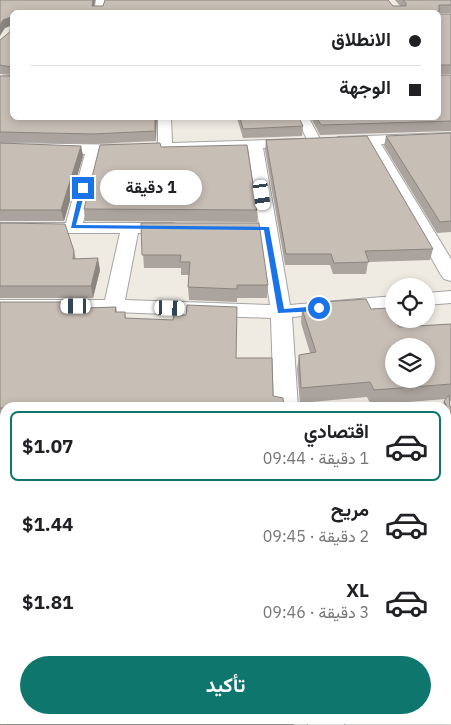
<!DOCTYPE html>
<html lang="ar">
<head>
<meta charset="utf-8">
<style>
	body { margin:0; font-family:"IBM Plex Sans",Vazirmatn,sans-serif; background:#f6f6f6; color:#202124; direction:rtl; height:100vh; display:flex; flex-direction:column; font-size:19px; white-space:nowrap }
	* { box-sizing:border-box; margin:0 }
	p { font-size:16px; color:#757577 }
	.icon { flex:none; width:28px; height:28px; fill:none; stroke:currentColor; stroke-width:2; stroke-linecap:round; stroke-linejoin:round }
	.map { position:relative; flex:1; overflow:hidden; direction:ltr }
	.details { position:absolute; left:0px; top:402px; width:451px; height:322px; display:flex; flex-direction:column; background:#fff; border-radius:15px 15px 0 0; box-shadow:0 2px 8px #0003; direction:rtl }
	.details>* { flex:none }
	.hud { position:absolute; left:10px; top:10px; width:431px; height:110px; border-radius:8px; box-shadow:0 2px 8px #0003; direction:rtl; display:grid; align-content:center; height:110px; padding:0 20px; background:#fff }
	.fabs { position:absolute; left:385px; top:278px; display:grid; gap:10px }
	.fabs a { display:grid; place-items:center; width:50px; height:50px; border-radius:50%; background:#fff; box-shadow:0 2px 8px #0003; font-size:25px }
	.end { position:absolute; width:22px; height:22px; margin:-11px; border:6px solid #1a73e8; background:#fff; box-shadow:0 0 0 2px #fff }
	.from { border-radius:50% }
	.bubble { position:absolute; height:35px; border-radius:18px; background:#fff; box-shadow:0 2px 8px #0003; font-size:16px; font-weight:700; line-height:35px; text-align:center; direction:rtl }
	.car { position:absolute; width:15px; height:30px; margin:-15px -8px; border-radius:6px; box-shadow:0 0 4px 1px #0007; background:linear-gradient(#fff 24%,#345 0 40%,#fff 0 76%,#345 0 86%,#fff 0) }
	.hud b { display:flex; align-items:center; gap:18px; height:48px; font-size:19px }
	.hud b+b { border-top:1px solid #e0e0e0 }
	.hud i { width:12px; height:12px; background:#202124 }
	ul { padding:9px 0 0; list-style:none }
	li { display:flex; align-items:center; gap:15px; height:70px; margin:0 10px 8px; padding:0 10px; border:2px solid transparent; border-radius:8px }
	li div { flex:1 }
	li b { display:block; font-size:19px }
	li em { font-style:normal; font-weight:700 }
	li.on { border-color:#0f766e }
	li>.icon { width:45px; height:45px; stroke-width:1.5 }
	.primary-button { display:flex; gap:10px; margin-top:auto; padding:10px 20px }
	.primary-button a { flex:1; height:58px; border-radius:30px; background:#0f766e; color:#fff; font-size:20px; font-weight:700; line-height:58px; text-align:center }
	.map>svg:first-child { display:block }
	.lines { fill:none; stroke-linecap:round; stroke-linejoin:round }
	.street-casing { stroke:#a5a5a5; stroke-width:2 }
	.street { fill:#fff; fill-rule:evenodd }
	.wall { fill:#aba39d }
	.shaded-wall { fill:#8b857f }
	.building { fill:#c7beb6; stroke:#8b857f; fill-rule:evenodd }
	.route { fill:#1a73e8 }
</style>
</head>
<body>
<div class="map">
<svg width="451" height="725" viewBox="0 0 451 725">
	<rect width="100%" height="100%" fill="#efebe3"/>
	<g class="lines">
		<g class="street-casing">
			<g id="street">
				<path d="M96,0h10l-3,12h-9z"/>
				<path d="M158,118h13l1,25 129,-4 2,3 -7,4 -33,2 27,157 104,-9v12l-102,9 6,91h-24l-3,-90 -157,-6h-114v-12h105l15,-67h-120v-10h66l19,-69 -85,-3v-8l134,2 2,3 -2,3 -34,3 -17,69h88l6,1 3,4 -3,4 -39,1 -13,67 145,5 -10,-71 -35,-2 -3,-4 3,-4h34l-11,-76 -88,2 -2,-3z"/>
				<path d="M297,118h12l12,23 -2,3h-10z"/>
				<path d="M451,133v8l-70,3 70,115v22l-7,-2 -3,-4 -74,-131 -29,1 -7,-4 7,-4z"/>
				<path d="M451,291v12l-25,2v-12z"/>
				<rect x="0" y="427" width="5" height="20"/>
				<rect x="308" y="720" width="36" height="5"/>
			</g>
		</g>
		<use href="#street" class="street"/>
	</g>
	<g class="wall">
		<path d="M0,0h95l-1,6h306l-5,-6h56v13h-12v1h12v60h-11v1h11v56l-131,4 -9,-17h128v-106h-427v106h144v23l-62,3 -94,-2v-66l11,-1 -11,-1v-34l10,-8v-6l-5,2z"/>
		<path d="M237,118h62l4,8 -1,10 -59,2z"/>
		<path d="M451,133v99l-14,1 -53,-87 2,-10z"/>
		<path d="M266,140l167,109 -3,11 -62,2 -2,12h-33l-3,-9h-45l-20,-115z"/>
		<path d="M0,143l81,3 2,10 -19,65h-64z"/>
		<path d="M161,147l96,63v12l-172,-1 -1,-12z"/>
		<path d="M0,223l74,28 2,8 24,11 -7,28h-93z"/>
		<path d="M141,223l127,62 -1,13h-30v4l-48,-2 -1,-13 1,-12h-8v-7h-37z"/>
		<path d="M0,302h87l1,6 28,-1 1,5h8l1,6 110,40 48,50h-279v12h-5z"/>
		<path d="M323,302l48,7 28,18 52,-3v77l-2,-1 1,7h1v36l-5,-11v-24h-4l2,-7 2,-2 -75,6 -4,-8 -67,6 -3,-34 2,-14 11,-2 -9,-30 1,-14 21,-1z"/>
		<path d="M446,447l5,2v69h-5z"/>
	</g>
	<g class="shaded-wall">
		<path d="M93,0h2l-2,12 -1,-6z"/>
		<path d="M11,17l1,8 -7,3 -5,8v-11l3,-5z"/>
		<path d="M155,118h2l-1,23 -1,-10z"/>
		<path d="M81,146l2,10 -19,65 -3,-11z"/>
		<path d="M98,258l2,12 -7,28 -2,-12z"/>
	</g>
	<g class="building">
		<path d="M0,0h93l-1,6h11l2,-6h283l5,6h13v-3l-3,-3h48v5h-12v9h12v51h-11v10h11v46l-130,4 -4,-7h122v-106h-427v52l-1,3 -11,-2v-25l10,-8 1,-15 -8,3 -3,5z"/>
		<path d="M12,73v45h143v13l-62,3 -93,-2v-56h10z"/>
		<path d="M240,118h59l4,8 -60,3z"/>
		<path d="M451,133v88l-11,1 -54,-86z"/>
		<path d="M367,136l66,113 -68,2 4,11 -35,1 -3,-9h-45l-20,-114z"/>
		<path d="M0,143l81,3 -20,64h-61z"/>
		<path d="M160,143l1,4 86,-2 10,65 -173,-1 16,-64z"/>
		<path d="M0,223l65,1 9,27 -1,8 25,-1 -7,28h-91z"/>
		<path d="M141,223h118l9,62h-31v4l-49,-2 2,-25h-10l1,-7h-39z"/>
		<path d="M366,299l5,10 19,-1 4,8v3h1l4,8 52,-3v60l-77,6 -4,-8 -69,6 -2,-33 17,-3 -14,-43 23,-2 -2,-5zM394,346h32v33h-32z"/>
		<path d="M0,302h87l-1,6 30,-1 -1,5h10v6l48,2 1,-5h12l1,-10 50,2 -1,51h36l1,38 10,2 1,10h-89v-3l-130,1v2h-65z"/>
		<path d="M449,395l1,12h1v9l-7,-15z"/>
		<path d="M446,447l5,2v55h-5z"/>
		<path d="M5,548v172h288v5h-293v-158z"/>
	</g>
	<path class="route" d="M83,187l3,1 -10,37 193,2 15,82 35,-3 3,2 -3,3 -41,2 -14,-83 -193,-2 9,-40z"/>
</svg>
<div class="fabs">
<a><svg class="icon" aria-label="locate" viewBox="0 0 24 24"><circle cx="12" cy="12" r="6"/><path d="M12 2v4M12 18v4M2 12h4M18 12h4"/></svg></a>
<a><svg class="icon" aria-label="layers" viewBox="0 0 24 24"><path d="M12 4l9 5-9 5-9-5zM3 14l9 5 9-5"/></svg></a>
</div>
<i class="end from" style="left:319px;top:308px"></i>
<i class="end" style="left:83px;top:188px"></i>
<div class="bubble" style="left:100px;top:170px;width:102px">1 دقيقة</div>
<i class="car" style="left:262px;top:195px;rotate:172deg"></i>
<i class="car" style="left:76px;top:306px;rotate:270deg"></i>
<i class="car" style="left:170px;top:308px;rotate:92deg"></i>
<div class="hud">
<b><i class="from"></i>الانطلاق</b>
<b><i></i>الوجهة</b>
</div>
<section class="details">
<ul>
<li class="on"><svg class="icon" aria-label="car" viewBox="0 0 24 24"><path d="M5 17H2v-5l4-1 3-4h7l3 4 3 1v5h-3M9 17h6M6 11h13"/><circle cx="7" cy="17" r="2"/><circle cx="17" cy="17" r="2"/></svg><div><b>اقتصادي</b><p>1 دقيقة · 09:44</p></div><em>$1.07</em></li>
<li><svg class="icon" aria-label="car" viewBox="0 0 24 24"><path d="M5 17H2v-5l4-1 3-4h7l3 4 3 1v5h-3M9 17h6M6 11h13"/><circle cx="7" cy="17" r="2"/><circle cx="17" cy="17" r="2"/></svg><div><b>مريح</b><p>2 دقيقة · 09:45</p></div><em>$1.44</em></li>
<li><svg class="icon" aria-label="car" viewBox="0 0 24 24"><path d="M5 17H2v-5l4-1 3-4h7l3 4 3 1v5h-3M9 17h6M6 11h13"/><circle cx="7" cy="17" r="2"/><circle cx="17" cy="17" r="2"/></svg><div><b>XL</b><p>3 دقيقة · 09:46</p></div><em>$1.81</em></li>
</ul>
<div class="primary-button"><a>تأكيد</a></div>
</section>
</div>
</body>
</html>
